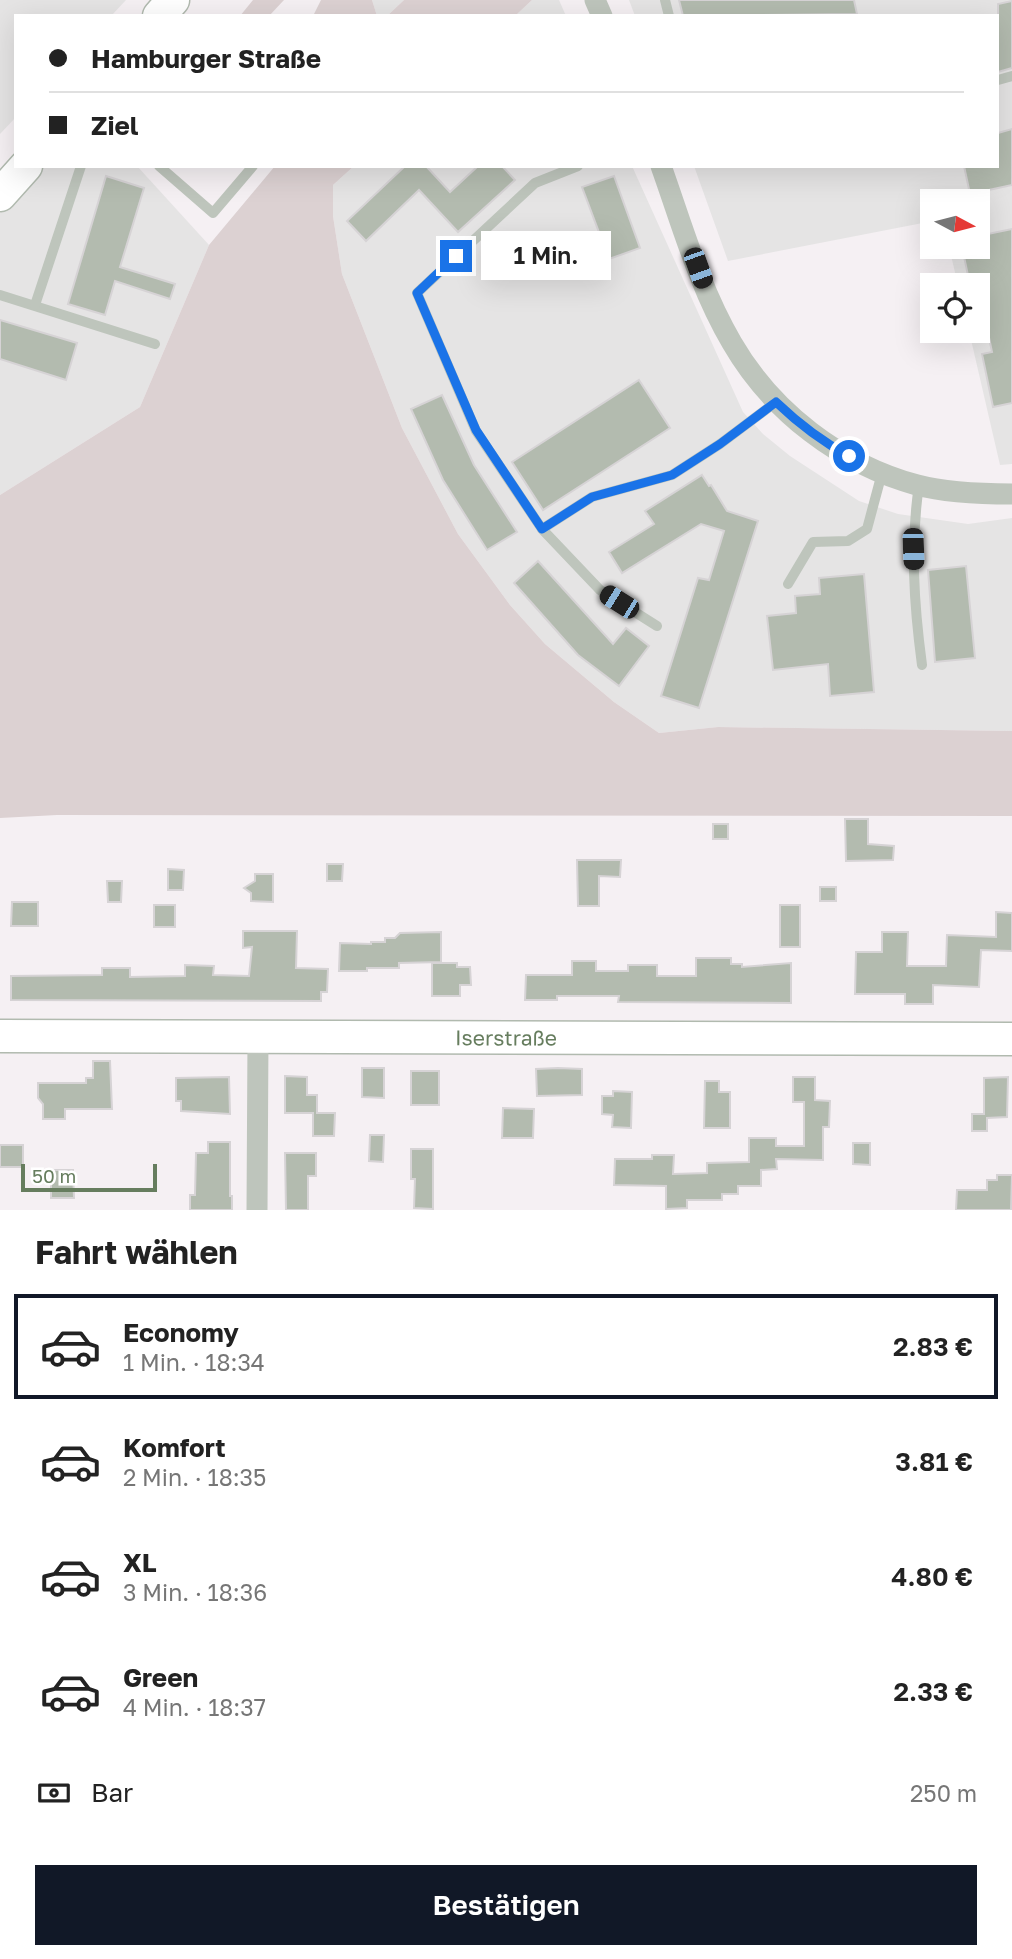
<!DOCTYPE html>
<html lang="de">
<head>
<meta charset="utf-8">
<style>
	body { margin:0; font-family:"Golos Text",sans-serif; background:#f2f2f2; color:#222; height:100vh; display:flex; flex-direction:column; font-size:26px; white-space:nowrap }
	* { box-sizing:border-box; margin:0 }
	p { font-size:23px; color:#767676 }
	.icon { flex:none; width:38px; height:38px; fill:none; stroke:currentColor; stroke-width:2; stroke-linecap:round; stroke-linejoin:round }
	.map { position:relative; height:1210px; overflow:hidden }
	.panel { display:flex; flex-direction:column; background:#fff; flex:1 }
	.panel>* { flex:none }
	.banner { position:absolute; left:14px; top:14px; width:985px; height:154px; border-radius:0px; box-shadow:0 7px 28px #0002; display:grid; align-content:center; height:154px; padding:0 35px; background:#fff }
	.needle { width:46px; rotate:97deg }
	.buttons { position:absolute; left:920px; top:189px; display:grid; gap:14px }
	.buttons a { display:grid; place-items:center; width:70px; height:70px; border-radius:0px; background:#fff; box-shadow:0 7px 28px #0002; font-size:35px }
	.scale { position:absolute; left:21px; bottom:18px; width:136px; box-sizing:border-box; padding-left:7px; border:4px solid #667d5e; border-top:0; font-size:19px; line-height:24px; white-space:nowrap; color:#667d5e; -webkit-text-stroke:5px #fff; paint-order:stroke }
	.end { position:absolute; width:32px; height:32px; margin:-16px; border:9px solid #1a73e8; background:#fff; box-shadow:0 0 0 4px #fff }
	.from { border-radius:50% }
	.bubble { position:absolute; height:49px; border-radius:0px; background:#fff; box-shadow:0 7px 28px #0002; font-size:23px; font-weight:600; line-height:49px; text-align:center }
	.car { position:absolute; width:21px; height:42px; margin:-21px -10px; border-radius:9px; box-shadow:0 0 5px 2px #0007; background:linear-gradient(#222 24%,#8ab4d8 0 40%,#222 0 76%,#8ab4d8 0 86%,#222 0) }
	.banner b { display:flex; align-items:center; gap:24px; height:66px; font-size:26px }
	.banner b+b { border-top:2px solid #e0e0e0 }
	.banner i { width:18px; height:18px; background:#222 }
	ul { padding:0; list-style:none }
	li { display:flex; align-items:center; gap:21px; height:105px; margin:0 14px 10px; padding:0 21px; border:4px solid transparent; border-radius:0px }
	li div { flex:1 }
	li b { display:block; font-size:26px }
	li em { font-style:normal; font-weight:600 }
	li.active { border-color:#111827 }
	li>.icon { width:63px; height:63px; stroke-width:1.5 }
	h2 { padding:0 35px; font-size:32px; line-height:84px }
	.pay { display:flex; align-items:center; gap:18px; height:77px; padding:0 35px; font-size:26px }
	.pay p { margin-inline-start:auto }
	.button { display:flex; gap:14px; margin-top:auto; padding:14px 35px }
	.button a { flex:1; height:80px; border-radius:0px; background:#111827; color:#fff; font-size:28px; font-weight:600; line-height:80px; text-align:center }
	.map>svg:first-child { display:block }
	.built { fill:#e5e4e4 }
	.green { fill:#dcd1d2 }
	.building { fill:#b3bbaf; stroke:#d6d3d5; stroke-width:2 }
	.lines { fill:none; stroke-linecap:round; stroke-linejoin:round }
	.secondary-casing { stroke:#b1baaf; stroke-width:35 }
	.lane { stroke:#bec5bc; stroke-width:10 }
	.street { stroke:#bec5bc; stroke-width:21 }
	.secondary { stroke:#fff; stroke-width:32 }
	.route { stroke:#1a73e8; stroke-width:9 }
	.labels { text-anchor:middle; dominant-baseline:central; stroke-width:7; stroke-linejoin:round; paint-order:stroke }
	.street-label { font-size:21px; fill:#667d5e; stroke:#fff }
</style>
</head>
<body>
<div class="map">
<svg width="1012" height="1210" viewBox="0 0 1012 1210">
	<rect width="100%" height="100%" fill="#f5f0f3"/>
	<g class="built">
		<path d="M0,0h126l-15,16h-95v101l-16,17z"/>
		<path d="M372,0h32l-17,16h-10z"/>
		<path d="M532,0h27l7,16h-51z"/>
		<path d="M629,0h383v464l-12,1 -31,-134h9v-46h-20l-9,-38h29v-46h-45v20l-205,40 -34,-95h304v-150h-363z"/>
		<path d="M42,166h95l72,79 -69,162 -140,88v-282z"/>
		<path d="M354,166h278l111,246 20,22 27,22 69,45 39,13 70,10 44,-6v213l-294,-4 -59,6 -45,-31 -69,-58 -35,-39 -52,-71 -56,-106 -60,-154 -9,-58v-31z"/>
	</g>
	<g class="green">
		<path d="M253,0h31l-15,16h-29z"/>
		<path d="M321,0h51l5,16h-64z"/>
		<path d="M404,0h128l-17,16h-128z"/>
		<path d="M275,166h79l-21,19v31l9,58 60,154 56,106 52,71 35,39 69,58 45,31 59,-6 294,4v85l-955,-1 -57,3v-323l140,-88 69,-162z"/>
	</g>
	<g class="building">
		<path d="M679,0h175l3,14 -174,2z"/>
		<path d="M1012,1v67l-14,4v-68z"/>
		<path d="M1012,129v56l-42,9 -6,-28h34v-33z"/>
		<path d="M405,166h21l24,26 28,-26h24l13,14 -57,52 -39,-42 -53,51 -19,-20z"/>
		<path d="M106,176l38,12 -24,79 55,17 -5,15 -55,-18 -10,34 -37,-11z"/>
		<path d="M614,176l26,72 -31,11 -27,-72z"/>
		<path d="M1012,229v174l-19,4 -11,-53 10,-2 -14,-67h-8l-8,-38h16v-11z"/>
		<path d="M0,320l77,23 -11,37 -66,-21z"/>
		<path d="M639,380l31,48 -127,82 -31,-48z"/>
		<path d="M442,395l32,70 43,67 -30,18 -44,-70 -32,-71z"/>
		<path d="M702,475l7,11 2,-1 16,26 31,10 -59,187 -38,-12 37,-118 11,2 15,-49 -23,-7 -79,49 -13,-21 45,-28 -9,-13z"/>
		<path d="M538,561l75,83 13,-16 23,18 -30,40 -41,-31 -64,-72z"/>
		<path d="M966,566l9,92 -40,4 -7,-92z"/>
		<path d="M864,574l10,118 -44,4 -2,-32 -55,6 -6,-54 29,-3 -1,-17 25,-2 -1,-16z"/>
		<path d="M845,819h23v25l26,2 -1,14 -47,1z"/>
		<rect x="713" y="824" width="15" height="15"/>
		<path d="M577,860h44l-1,17 -21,-1v30h-21z"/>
		<path d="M327,864h16l-1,17h-15z"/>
		<path d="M168,869l16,1 -1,20h-15z"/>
		<path d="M255,874h18v28l-22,-1v-8l-7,-5 11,-7z"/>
		<path d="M107,881h15l-1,21h-13z"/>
		<rect x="820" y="887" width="16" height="14"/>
		<path d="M12,902h26v24h-27z"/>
		<rect x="154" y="905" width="21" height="22"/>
		<rect x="780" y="905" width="20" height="42"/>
		<path d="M996,912l16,1v38l-31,-1 -2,37 -46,-2v19h-28v-10h-50l1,-42h26v-20h26l-1,34h39l1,-31 49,2z"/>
		<path d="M243,931h54l-1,37 32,1 -1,23h-6v9l-310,-1v-24l91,-1v-7h28v9l55,-1v-11l29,1 -1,9 36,1 3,-29 -9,1z"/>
		<path d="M441,932v30l-42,1v5h-32v3h-28l1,-28 31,1v-2h14v-4h10l5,-5z"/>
		<path d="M696,958h35v6h11v3l49,-4v40l-173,-1 1,-6h-62v4h-32l1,-25h46v-14h24v10h32v-6h29v11h39z"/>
		<path d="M432,963h25v4h13l1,18h-11v11h-28z"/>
		<path d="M93,1061h17l2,48h-47v10h-22v-15l-5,-6v-15h48v-5h7z"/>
		<path d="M362,1068h22v30l-22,-1z"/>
		<path d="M558,1068l24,1v26l-45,1 -1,-27z"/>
		<rect x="411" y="1071" width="28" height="34"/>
		<path d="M285,1076l22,1v18h10v18h18l-1,23h-21v-23h-28z"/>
		<path d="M229,1077l1,37 -49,-3v-10h-5v-23z"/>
		<path d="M793,1077h22v23l15,1 -1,26h-6v33l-47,-1 1,10 -16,1v16h-23v8h-16v6h-35v8l-21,1v-23l-52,-1 1,-26h37v-4h22l-1,19 34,-1v-10l42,-1v-24h27v8h28v-44h-11z"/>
		<path d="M1008,1077l-1,40 -20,1v13h-15v-17h12v-36z"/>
		<path d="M705,1081h14v11h11v36h-26z"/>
		<path d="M613,1091l19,1 -1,36 -19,-1 1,-12 -11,-1v-18h11z"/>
		<path d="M503,1108l31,1 -1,29h-31z"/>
		<path d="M370,1135h14l-1,27 -14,-1z"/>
		<path d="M208,1142h22v54h2v14h-42v-15h5l1,-42h12z"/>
		<path d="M853,1143h17v22l-17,-1z"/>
		<rect x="0" y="1145" width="23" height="22"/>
		<path d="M411,1149h22v60l-19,-1 1,-29h-4z"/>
		<path d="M285,1153h31v23h-8v34h-22z"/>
		<path d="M51,1170h22l1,28h-23z"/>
		<path d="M997,1175h15l-1,35h-55l1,-20h30v-10h10z"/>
	</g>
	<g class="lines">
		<g class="secondary-casing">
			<g id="secondary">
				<path d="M159,16l14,-16"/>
				<path d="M0,195l26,-29"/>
				<path id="s1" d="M0,1036l1012,3"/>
			</g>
		</g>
		<g class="lane">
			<path d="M665,0l4,16"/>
			<path d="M998,80l14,-4"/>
			<path d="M159,166l54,47 40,-47"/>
			<path d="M578,166l-43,17 -118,110 59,138 66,98 58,61 57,36"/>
			<path d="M0,295l155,49"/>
			<path d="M35,305l46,-139"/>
			<path d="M919,485c-9,61 -5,120 3,180"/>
			<path d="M542,529l50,-32 80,-22 48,-31 56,-42"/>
			<path d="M788,584l25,-42 35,-1 19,-12 15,-56"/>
		</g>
		<g class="street">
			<path d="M595,0l7,16"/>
			<path d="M661,166c21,59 39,123 71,177 40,69 108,121 185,142 30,8 64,9 95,9"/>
			<path d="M257,1210l1,-173"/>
		</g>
		<use href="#secondary" class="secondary"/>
	</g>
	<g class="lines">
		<path class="route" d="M456,256l-39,37 59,137 66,99 50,-32 80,-22 48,-31 56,-42c22,21 45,39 73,54"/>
	</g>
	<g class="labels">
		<g class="street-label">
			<text stroke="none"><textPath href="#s1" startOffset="506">Iserstraße</textPath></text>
		</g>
	</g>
</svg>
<div class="buttons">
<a><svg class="needle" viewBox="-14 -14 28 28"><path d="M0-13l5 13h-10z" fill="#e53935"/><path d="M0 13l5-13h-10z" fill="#767676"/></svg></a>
<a><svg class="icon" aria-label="locate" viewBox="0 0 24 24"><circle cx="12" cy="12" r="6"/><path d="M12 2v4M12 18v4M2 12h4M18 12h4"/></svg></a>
</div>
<div class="scale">50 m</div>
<i class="end from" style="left:849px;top:456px"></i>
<i class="end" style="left:456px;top:256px"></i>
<div class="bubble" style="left:481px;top:231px;width:130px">1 Min.</div>
<i class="car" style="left:698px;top:268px;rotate:160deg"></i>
<i class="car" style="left:913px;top:549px;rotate:178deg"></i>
<i class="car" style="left:619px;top:602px;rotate:302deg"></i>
<div class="banner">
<b><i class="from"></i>Hamburger Straße</b>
<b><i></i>Ziel</b>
</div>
</div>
<section class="panel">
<h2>Fahrt wählen</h2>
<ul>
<li class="active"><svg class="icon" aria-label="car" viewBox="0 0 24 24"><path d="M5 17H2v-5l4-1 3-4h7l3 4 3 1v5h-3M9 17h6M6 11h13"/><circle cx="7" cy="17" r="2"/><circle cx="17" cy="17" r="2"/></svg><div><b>Economy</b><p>1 Min. · 18:34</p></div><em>2.83 €</em></li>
<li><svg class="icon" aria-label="car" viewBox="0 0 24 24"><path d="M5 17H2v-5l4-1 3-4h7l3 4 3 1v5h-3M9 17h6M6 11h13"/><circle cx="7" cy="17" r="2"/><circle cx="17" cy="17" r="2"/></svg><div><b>Komfort</b><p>2 Min. · 18:35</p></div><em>3.81 €</em></li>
<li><svg class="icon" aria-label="car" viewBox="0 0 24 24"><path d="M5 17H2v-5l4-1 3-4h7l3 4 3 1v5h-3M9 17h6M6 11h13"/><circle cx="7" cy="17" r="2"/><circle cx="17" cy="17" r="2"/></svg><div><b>XL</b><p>3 Min. · 18:36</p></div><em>4.80 €</em></li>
<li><svg class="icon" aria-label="car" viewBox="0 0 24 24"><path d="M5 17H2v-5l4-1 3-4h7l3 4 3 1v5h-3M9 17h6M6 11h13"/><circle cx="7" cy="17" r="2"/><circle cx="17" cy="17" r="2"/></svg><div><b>Green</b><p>4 Min. · 18:37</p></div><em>2.33 €</em></li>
</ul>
<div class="pay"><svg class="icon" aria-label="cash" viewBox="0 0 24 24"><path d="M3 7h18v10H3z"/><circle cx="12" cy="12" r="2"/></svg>Bar<p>250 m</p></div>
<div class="button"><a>Bestätigen</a></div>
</section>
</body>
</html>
